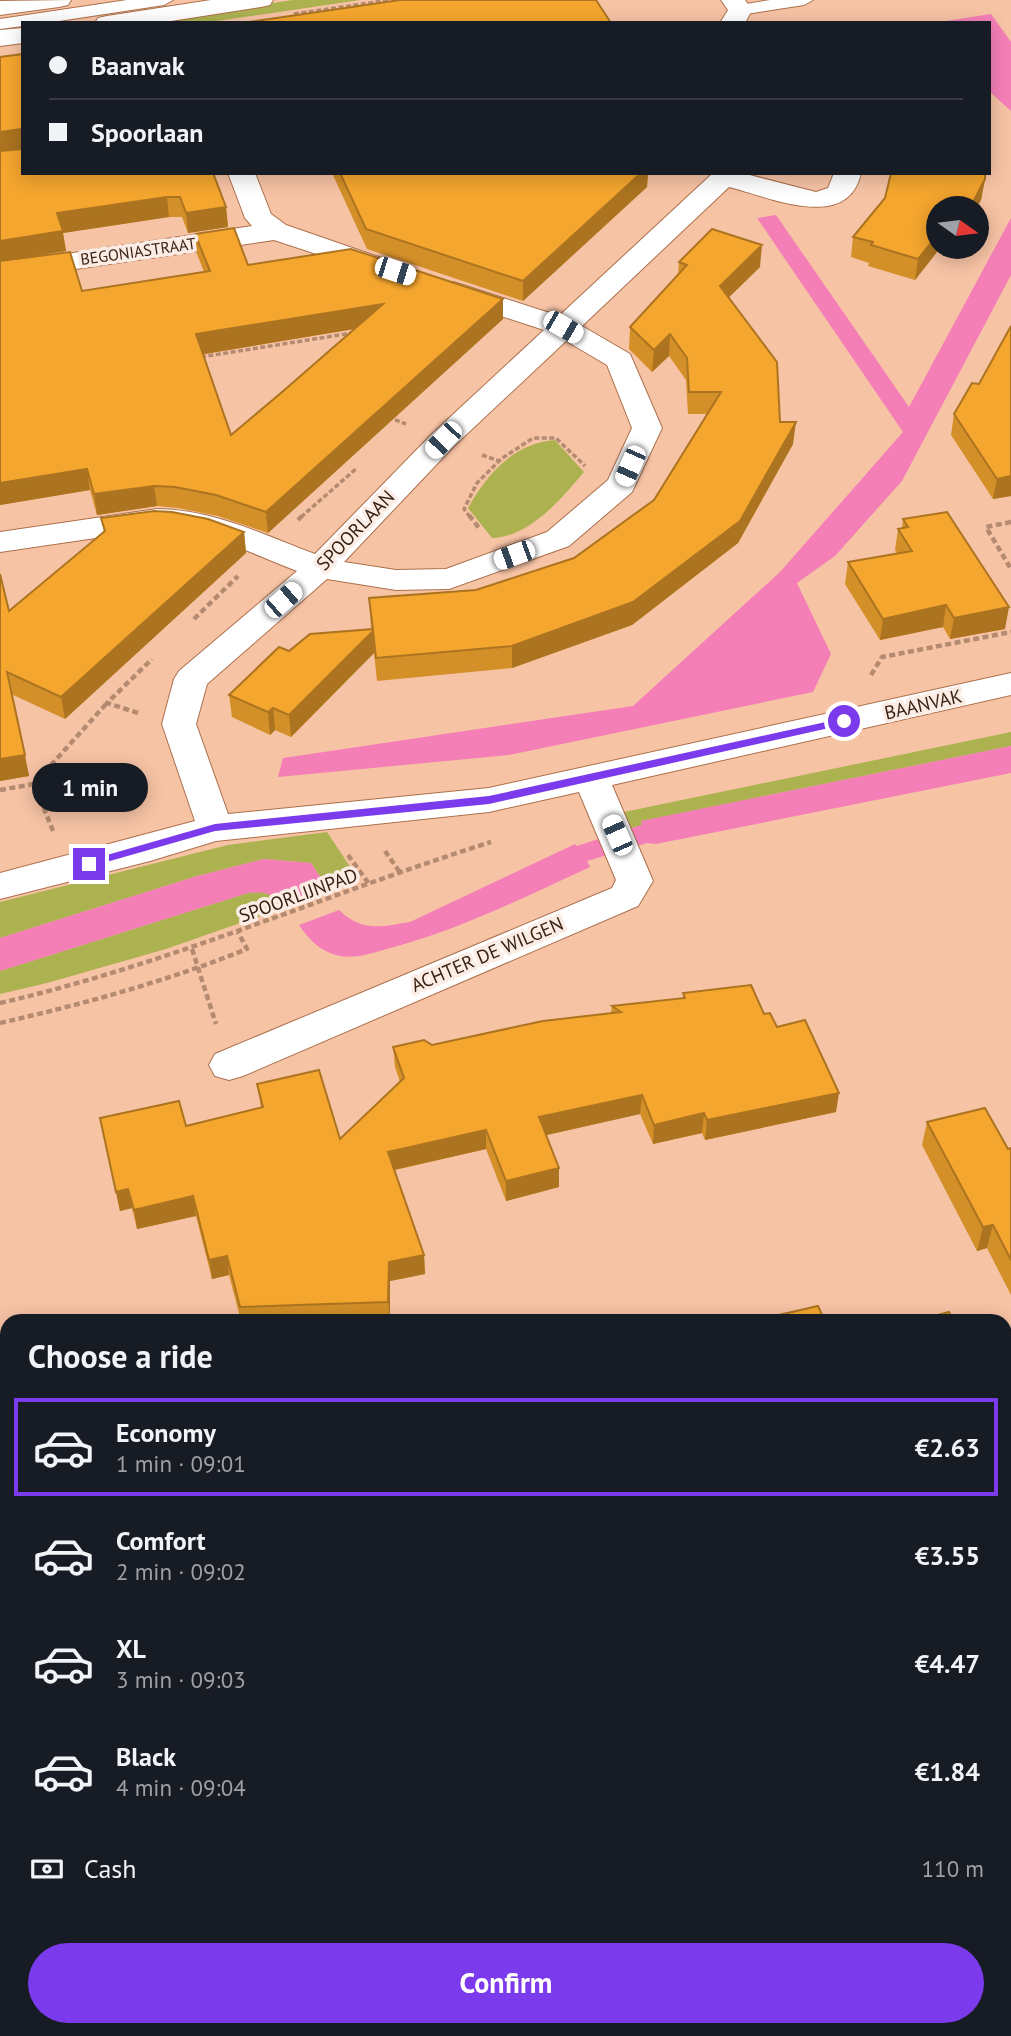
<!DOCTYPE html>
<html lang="en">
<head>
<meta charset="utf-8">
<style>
	body { margin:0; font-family:"PT Sans",sans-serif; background:#20242c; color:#f1f3f6; height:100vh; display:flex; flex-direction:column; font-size:26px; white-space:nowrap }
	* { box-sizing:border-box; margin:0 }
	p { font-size:23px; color:#9ea1a6 }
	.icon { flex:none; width:38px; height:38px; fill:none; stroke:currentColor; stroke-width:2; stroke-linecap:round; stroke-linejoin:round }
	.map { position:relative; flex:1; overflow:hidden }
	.panel { position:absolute; left:0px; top:1314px; width:1012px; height:723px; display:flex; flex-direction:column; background:#171b24; border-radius:21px 21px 0 0; box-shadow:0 4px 18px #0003 }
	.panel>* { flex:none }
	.hud { position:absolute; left:21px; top:21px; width:970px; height:154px; border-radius:0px; box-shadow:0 4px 18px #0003; display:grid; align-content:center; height:154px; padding:0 28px; background:#171b24 }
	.needle { width:46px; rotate:104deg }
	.fabs { position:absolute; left:926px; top:196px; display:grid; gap:14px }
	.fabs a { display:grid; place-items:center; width:63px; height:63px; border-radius:50%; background:#171b24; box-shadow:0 4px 18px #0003; font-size:35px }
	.end { position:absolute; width:32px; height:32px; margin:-16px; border:9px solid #7c3aed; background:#fff; box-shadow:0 0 0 4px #fff }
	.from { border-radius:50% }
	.bubble { position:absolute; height:49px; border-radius:24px; background:#171b24; box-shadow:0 4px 18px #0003; font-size:23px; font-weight:700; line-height:49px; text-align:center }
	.car { position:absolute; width:21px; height:42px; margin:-21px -10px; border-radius:9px; box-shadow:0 0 5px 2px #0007; background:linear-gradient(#fff 24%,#345 0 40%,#fff 0 76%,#345 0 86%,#fff 0) }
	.hud b { display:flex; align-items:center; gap:24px; height:66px; font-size:26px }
	.hud b+b { border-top:2px solid #363941 }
	.hud i { width:18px; height:18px; background:#f1f3f6 }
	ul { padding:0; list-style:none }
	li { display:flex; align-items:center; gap:21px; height:98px; margin:0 14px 10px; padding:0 14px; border:4px solid transparent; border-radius:0px }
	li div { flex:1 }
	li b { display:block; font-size:26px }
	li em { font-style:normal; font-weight:700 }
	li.on { border-color:#7c3aed }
	li>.icon { width:63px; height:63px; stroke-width:1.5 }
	h2 { padding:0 28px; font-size:32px; line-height:84px }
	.pay { display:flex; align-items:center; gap:18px; height:77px; padding:0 28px; font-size:26px }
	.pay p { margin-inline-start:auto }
	.primary-button { display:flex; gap:14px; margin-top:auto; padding:14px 28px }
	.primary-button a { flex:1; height:80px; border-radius:42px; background:#7c3aed; color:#fff; font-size:28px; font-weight:700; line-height:80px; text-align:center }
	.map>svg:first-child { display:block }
	.green { fill:#adb251 }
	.water { fill:#f47fb7 }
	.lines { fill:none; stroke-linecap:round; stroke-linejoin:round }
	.lane-casing { stroke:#ac704c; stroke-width:2 }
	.street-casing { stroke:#ac704c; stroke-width:2 }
	.secondary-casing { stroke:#ac704c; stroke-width:2 }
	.path-far1 { stroke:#b48a71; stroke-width:3.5; stroke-dasharray:5 2.5; stroke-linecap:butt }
	.path { stroke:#b48a71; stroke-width:4.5; stroke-dasharray:6 3.5; stroke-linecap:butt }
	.lane { fill:#fff; fill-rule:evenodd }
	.street { fill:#fff; fill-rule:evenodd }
	.secondary { fill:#fff; fill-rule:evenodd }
	.wall { fill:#d38f28; fill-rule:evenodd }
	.shaded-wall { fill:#ac7420 }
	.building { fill:#f5a62e; stroke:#ac7420; stroke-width:2; fill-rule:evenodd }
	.route { fill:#7c3aed }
	.labels { text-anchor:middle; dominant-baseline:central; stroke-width:7; stroke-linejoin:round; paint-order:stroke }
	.far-street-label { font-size:16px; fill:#371f10; stroke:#fbede6 }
	.street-label { font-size:19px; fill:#371f10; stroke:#fbede6 }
</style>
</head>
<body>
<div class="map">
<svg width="1011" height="2036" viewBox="0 0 1011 2036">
	<rect width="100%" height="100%" fill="#f7c3a5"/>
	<g class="green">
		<path d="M293,0h67l-156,23h-68z"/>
		<path d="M555,440l29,32c-23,27 -54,65 -92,66l-24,-30c19,-34 46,-65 87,-68z"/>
		<path d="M1011,732v14l-369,75v4l-11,3 -7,-16z"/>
		<path d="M327,832l32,48 -16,6 -3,-5 -14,5 -15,-23 -47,-4 -70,18 -194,61v-36l228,-57z"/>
		<path d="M264,891l9,5 6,9 -5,2 1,4 -109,38 -119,34 -47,11v-23l248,-78z"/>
		<path d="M1007,1882l4,9v145h-245l19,-6h219z"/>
	</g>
	<g class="water">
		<path d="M991,14l20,28v69l-22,-20v-68h-56z"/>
		<path d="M776,215l133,192 102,-189v57l-109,206 -67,75 -38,27 34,71 -18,38 -304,63 -231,22 5,-19 350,-52 147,-134 123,-140 -146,-214z"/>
		<path d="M1011,746v27l-355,71 -9,-1 -60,18 3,6c-66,30 -132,64 -203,82 -15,4 -31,10 -47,7 -19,-4 -31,-16 -41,-31l40,-15c23,22 41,17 71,12l165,-78 2,2 58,-19 7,-2 -1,-4z"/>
		<path d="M264,859l47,4 15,23 -47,19c-9,-14 -16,-13 -31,-12l-248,78v-33l194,-61z"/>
	</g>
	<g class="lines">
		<g class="lane-casing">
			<g id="lane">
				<path d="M127,0h46l-9,5 -118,18h-23v3l-23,3v-10z"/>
				<path d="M770,0h43l-9,5 -64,10 -9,-5 3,-4z"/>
			</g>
		</g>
		<g class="street-casing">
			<g id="street">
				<path d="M721,0h24l7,10 -7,13h-25l8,-13z"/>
				<path d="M228,173h27l16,41 15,11 110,38 4,6 -4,6 -10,2 -112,-37 -274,40v-16l252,-38 -7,-8z"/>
				<path d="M713,173h29l74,19 12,-4 6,-15h27c-13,60 -92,24 -132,14l-147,139 48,28 32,74 -30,64 -63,54 -120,43 -53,1 -69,-11 -120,105 -11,40 32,90 261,-26 522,-115v22l-399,90 41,96 -15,25 -395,170 -14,4 -14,-4 -6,-11 6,-11 397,-166 4,-8 -37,-88 -90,20 -273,29 -66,20 -150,38v-26l195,-52 -33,-97 12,-45 5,-8 118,-100c-45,-17 -91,-42 -140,-42l-157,23v-20l157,-23c55,0 107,26 158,45l117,-120 112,-104 -101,-33 -4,-6 4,-6 10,-3 10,3 96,31zM566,341l41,24 25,63 -24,52 -61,52 -101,37 -50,1 -52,-8 110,-116z"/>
				<path d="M1011,1472v40l-7,2v-40z"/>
				<path d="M0,1801l7,3v51l-7,-3z"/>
				<path d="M29,2030h52l1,6h-52z"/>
			</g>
		</g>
		<g class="secondary-casing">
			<g id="secondary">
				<path d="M71,0l-3,5 -9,2 -59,8v-14z"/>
				<path d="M211,0h62l-3,5 -9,2 -103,16h-63l3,-5 9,-2z"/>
				<path d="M23,28v15l-23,3v-16z"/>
			</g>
		</g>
		<g class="path-far1">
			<path d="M294,14l96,-14"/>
			<path d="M201,357l151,-24"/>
			<path d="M388,417l18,7"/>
			<path d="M482,455l17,6"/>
			<path d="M301,517l56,-49"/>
			<path d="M470,517l-6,-8 13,-26 24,-24 32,-21h23l29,28"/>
		</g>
		<g class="path">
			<path d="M469,515l10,13"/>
			<path d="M298,520l5,-5"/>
			<path d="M1011,522l-25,5 25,42"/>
			<path d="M194,619l44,-43"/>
			<path d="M871,675l11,-18 129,-25"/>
			<path d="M138,713l-31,-10 45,-44"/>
			<path d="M0,790l34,-6"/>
			<path d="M53,831l-19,-47 73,-81"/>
			<path d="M385,851l14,20"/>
			<path d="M348,855l21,29"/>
			<path d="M192,949l24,75"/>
			<path d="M0,1003c170,-39 326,-109 491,-161"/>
			<path d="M0,1023c84,-19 167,-42 247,-74l-9,-17"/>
		</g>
		<use href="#lane" class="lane"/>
		<use href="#street" class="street"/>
		<use href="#secondary" class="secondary"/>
	</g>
	<g class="wall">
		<path d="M23,54v119h190l13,34 2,20 -40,6 -6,-16h-13l-106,16 3,18 -51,8 55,-7 12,39 122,-19 -7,-18 -2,-20 39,-6 14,37 103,-16 152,50v20l-235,214 -50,-17 -40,-8 -21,-2 -60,9 -7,-25 -90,15v-448zM354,329l-123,106 -28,-81z"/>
		<path d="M332,173h316l-1,14 -124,114 -156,-52z"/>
		<path d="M985,179l-4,21 -43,8v39h1l-2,5 -22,28 -47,-14 1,-3 -18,-6 2,-20 32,-39z"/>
		<path d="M679,262l81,5 -31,30 51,125 13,22 -55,99 -106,82 -120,43 -135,13 -3,-28 -83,84 -16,-7 -5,5 -38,-18 -3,-22 60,-44 82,-22 -2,-31 107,-8 98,-32 80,-58 54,-86h-20l-2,-34 -17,-24 -17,16 -23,-23 1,-22 48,-52z"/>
		<path d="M1011,326v170l-18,3 -42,-64 3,-21 25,-30z"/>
		<path d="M101,518l143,14 2,21 -181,166 -54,-25 18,82 -29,5 9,-170 95,-79z"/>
		<path d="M903,519l102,110 -55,10 -7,-12 -63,13 -35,-56 3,-22 49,-8 -2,-4 3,-21 4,-1z"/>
		<path d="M683,993l81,21 13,13 59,85 -131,28 -3,-7 -49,11 -13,-30 -94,21 13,52 -53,14 -20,-52 -91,21 29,85 1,19 -35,7v40h-149l-12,-46 -17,4 -16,-63 -59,13 -5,-21 -12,3 -20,-93 86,8 75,-18 -4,-24 83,55 60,-57 -5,-15 -2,-20 39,-2 179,-32 1,-7 71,-8z"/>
		<path d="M927,1122l81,27 3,-1v147l-24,-47 -10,3 -55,-106z"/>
		<path d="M1011,1784v43l-7,-15v-22l2,-4z"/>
		<path d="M1011,1921v50l-7,-15v-33z"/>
		<path d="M788,2030h79l2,6h-79z"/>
	</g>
	<g class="shaded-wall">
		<path d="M22,129l1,20 -23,3v-20z"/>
		<path d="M641,173h7l-1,14 -124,114v-20z"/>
		<path d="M985,179l-4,21 -5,10v-2h-6z"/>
		<path d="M167,197l2,20 -106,16 3,18 -66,10v-20l57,-28z"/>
		<path d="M226,207l2,20 -40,6 -2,-20z"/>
		<path d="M938,234v13h1l-2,5 -22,28 3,-21z"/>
		<path d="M762,245l-2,22 -41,40 1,-21z"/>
		<path d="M503,299v20l-235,214 -2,-21z"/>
		<path d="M383,304l1,20 -185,31 -3,-21z"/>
		<path d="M670,334l-1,22 -17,16 2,-22z"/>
		<path d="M796,422l-3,22 -55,99 -106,82 -120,43v-22z"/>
		<path d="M87,469l3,21 -90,15v-22z"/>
		<path d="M1011,476v20l-18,3 4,-20z"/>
		<path d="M154,486l3,20 -60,9 -3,-21z"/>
		<path d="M244,532l2,21 -181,166 -4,-22z"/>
		<path d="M946,605l-3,22 -63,13 3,-21z"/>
		<path d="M1009,607l-4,22 -55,10 4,-21z"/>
		<path d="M373,631l1,22 -83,84 -2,-22z"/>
		<path d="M273,708l2,22 -5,5 -2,-23z"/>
		<path d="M25,755l4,21 -29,5v-22z"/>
		<path d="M839,1093l-3,19 -131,28 2,-20z"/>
		<path d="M642,1095l-2,19 -102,23 1,-20z"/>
		<path d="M704,1113l-2,20 -49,11 1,-19z"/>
		<path d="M486,1130v19l-97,22 -1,-19z"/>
		<path d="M559,1168v19l-53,14v-20z"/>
		<path d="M128,1189l4,19 -12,3 -4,-19z"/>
		<path d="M193,1196l3,20 -59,13 -3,-19z"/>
		<path d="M993,1225l-6,23 -10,3 6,-24z"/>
		<path d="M424,1255l1,19 -35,7v40l-2,-19 1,-40z"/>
		<path d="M227,1256l2,19 -17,4 -3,-19z"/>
		<path d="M1011,1379v21l-7,2v-21z"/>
		<path d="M1011,1608v17l-7,2v-17z"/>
		<path d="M7,1648v26l-7,2v-26z"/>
		<path d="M351,2030h52l-21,6h-37l-1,-4z"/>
	</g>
	<g class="building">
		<path d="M400,0h196l15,23h-369z"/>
		<path d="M23,54v119h190l13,34 -40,6 -6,-16h-13l-110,16 6,18 -63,10v-90l22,-2v-20l-22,3v-75z"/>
		<path d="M340,173h301l-118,108 -157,-52z"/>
		<path d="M891,173h94v6l-15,29h-32v26l-20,25 -47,-14 2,-3 -20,-5 32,-39z"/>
		<path d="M234,228l14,37 103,-16 152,50 -237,213 -50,-17 -41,-8 -21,-1 -60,8 -7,-25 -87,14v-222l70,-9 12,39 128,-20 -15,-37zM383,304l-102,89 -50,42 -35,-101z"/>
		<path d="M712,229l50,16 -42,41 57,76 3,60h16l-56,99 -107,81 -121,44 -136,12 -3,-27 -84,84 -16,-7 -5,4 -39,-17 50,-48 10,4 21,-17 63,-5 -4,-31 107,-8 98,-32 80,-58 67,-108h-32l-2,-34 -17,-24 -16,16 -24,-23 57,-62 -8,-3z"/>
		<path d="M1011,326v150l-14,3 -43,-65 18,-31 7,1z"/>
		<path d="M154,511l18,1 36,7 36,13 -183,165 -54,-25 18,83 -25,4v-185l9,37 96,-80 -4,-13z"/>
		<path d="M947,512l62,95 -55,11 -8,-13 -63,14 -35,-57 64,-11 -14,-22 10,-2 -5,-8z"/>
		<path d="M751,985l13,29 6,-1 7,14 28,-7 34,73 -132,27 -3,-7 -50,12 -12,-30 -103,22 20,51 -53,13 -20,-51 -98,22 36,103 -35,7 -1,40 -148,5 -13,-51 -18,4 -16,-64 -59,14 -6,-21 -12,3 -16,-74 79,-17 7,25 77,-19 -6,-23 62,-14 21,69 64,-61 -11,-31 31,-7 8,5 111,-24 78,-9 -9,-6 73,-8 -2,-5z"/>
		<path d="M985,1108l23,41 3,-1v112l-18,-35 -10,2 -56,-105z"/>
		<path d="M818,1306l7,15h-57l-2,-3z"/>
		<path d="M949,1312l5,9h-39z"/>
		<path d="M1011,1339v40l-7,2v-40z"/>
		<path d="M7,1483v165l-7,2v-165z"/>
		<path d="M1004,1558l7,13v37l-7,2z"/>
		<path d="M1011,1784v13l-5,-11z"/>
		<path d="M1011,1921v21l-7,-15v-4z"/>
		<path d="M124,2030h118l2,6h-124l5,-1z"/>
		<path d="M359,2030h13l1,6h-34z"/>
		<path d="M798,2030h69l2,6h-69z"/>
	</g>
	<path class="route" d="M844,718l3,1v5l-358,80 -274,27 -126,36 -5,-3 2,-3 129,-37 274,-28z"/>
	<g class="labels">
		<g class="far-street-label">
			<text transform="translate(138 251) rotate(-8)">BEGONIASTRAAT</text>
		</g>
		<g class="street-label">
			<text transform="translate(355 530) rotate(-46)">SPOORLAAN</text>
			<text transform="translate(923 704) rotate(-13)">BAANVAK</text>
			<text transform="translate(298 895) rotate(-20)">SPOORLIJNPAD</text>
			<text transform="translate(487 954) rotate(-23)">ACHTER DE WILGEN</text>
		</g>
	</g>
</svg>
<div class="fabs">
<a><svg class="needle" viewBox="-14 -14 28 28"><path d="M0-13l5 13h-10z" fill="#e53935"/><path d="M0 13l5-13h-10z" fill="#9ea1a6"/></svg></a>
</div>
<i class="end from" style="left:844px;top:721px"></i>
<i class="end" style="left:89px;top:864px"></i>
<div class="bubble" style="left:32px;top:763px;width:116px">1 min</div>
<i class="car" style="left:395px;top:271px;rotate:108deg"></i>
<i class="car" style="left:563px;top:327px;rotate:120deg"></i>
<i class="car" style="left:443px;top:440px;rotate:224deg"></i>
<i class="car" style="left:630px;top:466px;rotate:204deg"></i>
<i class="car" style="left:514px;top:555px;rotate:250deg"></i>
<i class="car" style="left:283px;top:600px;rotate:49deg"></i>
<i class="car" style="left:617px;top:835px;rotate:336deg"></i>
<div class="hud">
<b><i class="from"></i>Baanvak</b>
<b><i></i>Spoorlaan</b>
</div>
<section class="panel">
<h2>Choose a ride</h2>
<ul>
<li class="on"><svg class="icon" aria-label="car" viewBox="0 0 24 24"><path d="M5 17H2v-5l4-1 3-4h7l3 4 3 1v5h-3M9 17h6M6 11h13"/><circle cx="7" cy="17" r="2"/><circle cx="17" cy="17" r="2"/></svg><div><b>Economy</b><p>1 min · 09:01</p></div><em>€2.63</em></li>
<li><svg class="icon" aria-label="car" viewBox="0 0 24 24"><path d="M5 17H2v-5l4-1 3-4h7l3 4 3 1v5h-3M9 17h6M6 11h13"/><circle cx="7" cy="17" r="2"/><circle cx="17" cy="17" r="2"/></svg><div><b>Comfort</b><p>2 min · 09:02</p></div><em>€3.55</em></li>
<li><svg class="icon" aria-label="car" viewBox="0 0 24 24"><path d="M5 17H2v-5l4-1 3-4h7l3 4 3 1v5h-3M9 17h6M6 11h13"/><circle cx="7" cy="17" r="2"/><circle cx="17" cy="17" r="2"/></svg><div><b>XL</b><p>3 min · 09:03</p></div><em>€4.47</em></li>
<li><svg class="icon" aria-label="car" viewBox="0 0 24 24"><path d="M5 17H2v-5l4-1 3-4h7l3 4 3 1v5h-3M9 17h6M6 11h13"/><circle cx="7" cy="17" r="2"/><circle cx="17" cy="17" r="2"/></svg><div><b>Black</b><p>4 min · 09:04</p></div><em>€1.84</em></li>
</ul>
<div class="pay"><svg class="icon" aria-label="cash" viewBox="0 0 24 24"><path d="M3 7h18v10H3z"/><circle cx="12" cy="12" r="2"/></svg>Cash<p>110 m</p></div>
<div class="primary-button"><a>Confirm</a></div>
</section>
</div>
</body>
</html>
